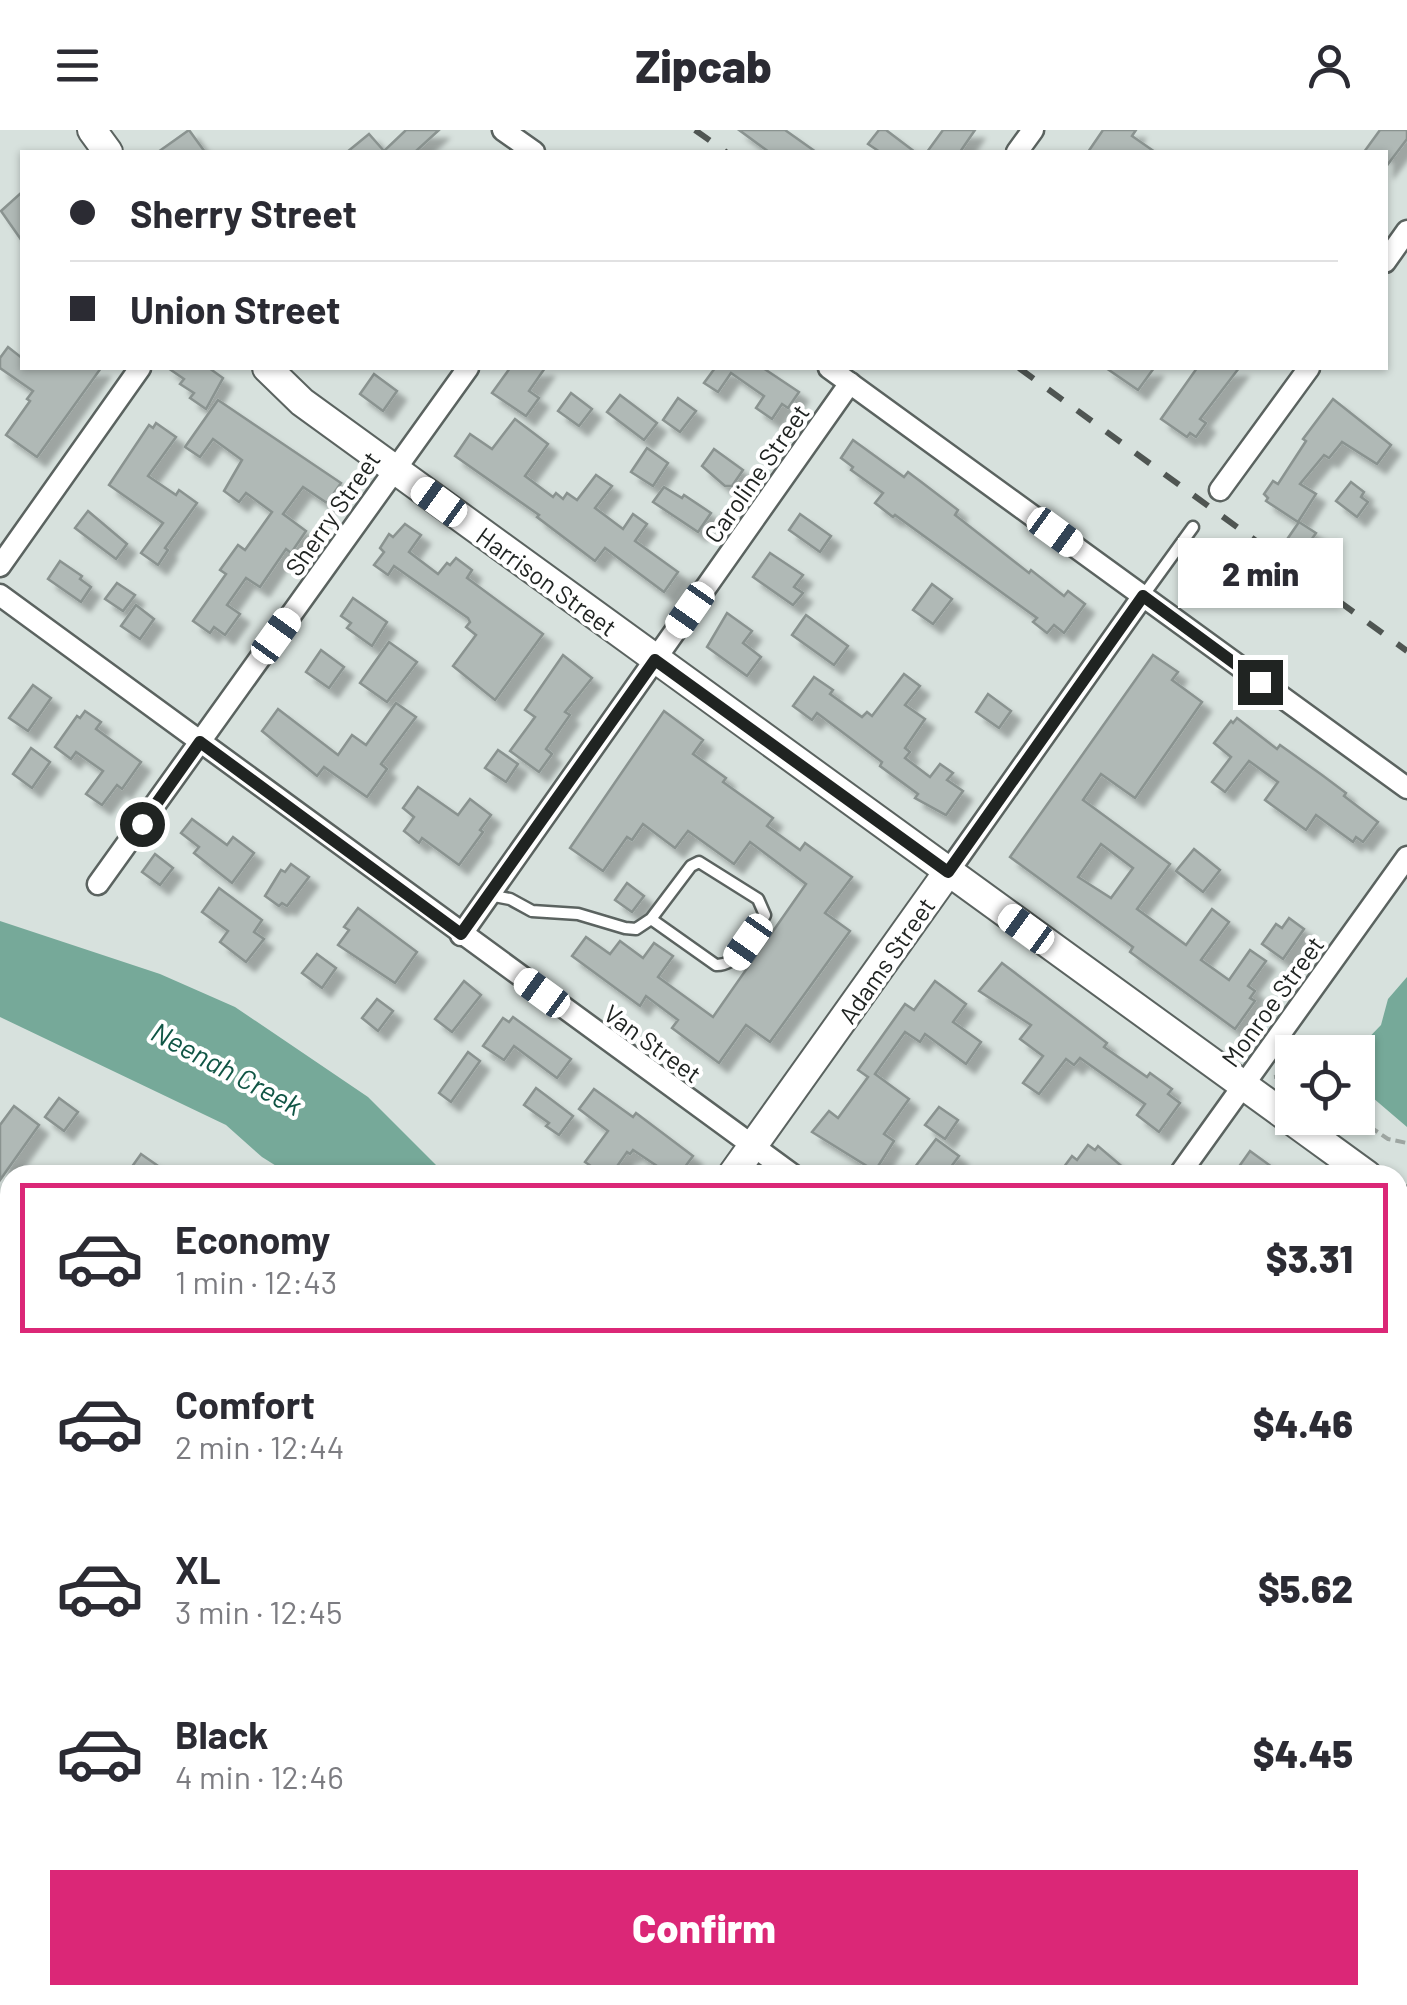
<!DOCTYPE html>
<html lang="en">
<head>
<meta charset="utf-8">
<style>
	body { margin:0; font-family:Barlow,sans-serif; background:#f7f7f7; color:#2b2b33; height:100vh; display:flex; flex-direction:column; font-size:38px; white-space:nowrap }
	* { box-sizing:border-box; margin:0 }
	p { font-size:32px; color:#7c7c81 }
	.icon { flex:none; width:55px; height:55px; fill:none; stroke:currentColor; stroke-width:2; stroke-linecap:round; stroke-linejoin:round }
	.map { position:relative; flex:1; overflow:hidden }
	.sheet { position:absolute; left:0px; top:1035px; width:1408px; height:840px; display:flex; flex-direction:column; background:#fff; border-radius:30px 30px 0 0; box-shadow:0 2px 8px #0004 }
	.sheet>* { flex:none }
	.top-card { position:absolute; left:20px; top:20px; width:1368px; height:220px; border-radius:0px; box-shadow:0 2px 8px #0004; display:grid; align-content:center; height:220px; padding:0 50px; background:#fff }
	.tools { position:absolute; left:1275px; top:905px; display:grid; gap:20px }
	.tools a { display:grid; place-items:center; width:100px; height:100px; border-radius:0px; background:#fff; box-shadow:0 2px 8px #0004; font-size:50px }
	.end { position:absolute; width:45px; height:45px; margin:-22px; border:12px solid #202422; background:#fff; box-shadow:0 0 0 5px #fff }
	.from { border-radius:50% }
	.bubble { position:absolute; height:70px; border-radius:0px; background:#fff; box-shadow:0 2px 8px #0004; font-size:32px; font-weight:800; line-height:70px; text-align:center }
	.car { position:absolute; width:30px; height:60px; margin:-30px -15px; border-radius:12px; box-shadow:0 0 8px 2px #0007; background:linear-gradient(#fff 24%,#345 0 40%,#fff 0 76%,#345 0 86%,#fff 0) }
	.top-card b { display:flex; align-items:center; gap:35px; height:95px; font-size:38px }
	.top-card b+b { border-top:2px solid #e1e1e2 }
	.top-card i { width:25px; height:25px; background:#2b2b33 }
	ul { padding:18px 0 0; list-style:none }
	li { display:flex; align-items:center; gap:30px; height:150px; margin:0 20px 15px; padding:0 30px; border:5px solid transparent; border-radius:0px }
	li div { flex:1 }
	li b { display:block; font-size:38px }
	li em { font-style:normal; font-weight:800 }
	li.selected { border-color:#db2777 }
	li>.icon { width:90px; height:90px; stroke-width:1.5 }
	.primary-button { display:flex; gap:20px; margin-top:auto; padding:20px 50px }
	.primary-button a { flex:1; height:115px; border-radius:0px; background:#db2777; color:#fff; font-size:40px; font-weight:800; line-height:115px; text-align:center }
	header { display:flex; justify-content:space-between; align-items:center; height:130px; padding:0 50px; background:#fff; font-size:45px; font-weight:800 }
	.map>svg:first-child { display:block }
	.green { fill:#a8d6c7 }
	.water { fill:#76a999 }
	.building { fill:#b0b9b6; stroke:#8a9390; stroke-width:2.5; fill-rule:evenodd; filter:url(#shadow) }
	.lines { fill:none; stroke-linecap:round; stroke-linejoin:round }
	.lane-casing { stroke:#5b6360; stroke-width:15 }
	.street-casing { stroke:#5b6360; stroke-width:25 }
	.secondary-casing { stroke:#5b6360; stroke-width:32 }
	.path { stroke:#9da5a1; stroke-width:4; stroke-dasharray:10 5; stroke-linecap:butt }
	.lane { stroke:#fff; stroke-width:10 }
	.street { stroke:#fff; stroke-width:20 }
	.secondary { stroke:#fff; stroke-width:28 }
	.rail { stroke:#4f5552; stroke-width:6; stroke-dasharray:18 18; stroke-linecap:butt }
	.route { stroke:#202422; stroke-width:12 }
	.labels { text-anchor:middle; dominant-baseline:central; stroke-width:8; stroke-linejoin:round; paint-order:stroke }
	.street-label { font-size:25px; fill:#202422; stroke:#fff }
	.water-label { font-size:28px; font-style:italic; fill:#105545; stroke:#fff }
</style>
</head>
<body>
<header><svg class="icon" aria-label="menu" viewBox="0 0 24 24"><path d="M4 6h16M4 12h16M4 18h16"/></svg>Zipcab<svg class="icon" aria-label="person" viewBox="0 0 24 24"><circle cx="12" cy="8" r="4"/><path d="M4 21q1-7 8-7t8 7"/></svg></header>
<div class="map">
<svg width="1407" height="1875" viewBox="0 0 1407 1875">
	<defs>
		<filter id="shadow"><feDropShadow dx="9" dy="9" stdDeviation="2.5" flood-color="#0004"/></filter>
	</defs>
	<rect width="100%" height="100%" fill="#d7e1dd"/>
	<path class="green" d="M1398,1091l9,7v777h-137l-14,-10h142z"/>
	<g class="water">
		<path d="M0,791l160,53 75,33 133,90 78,78 -157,-1 -27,-17 -36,-32 -226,-108z"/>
		<path d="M1407,847v150l-48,-41 -3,-35 25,-26 7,-26z"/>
		<path d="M829,1865h79l-2,10h-79z"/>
	</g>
	<g class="building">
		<path d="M189,0l16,22h-47z"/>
		<path d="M406,0h33l-24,22h-68l22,-18 15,17z"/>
		<path d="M739,0h46l31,22h-47z"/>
		<path d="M879,0h7l29,22h-35l-12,-8z"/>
		<path d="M943,0h32l-15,22h-33z"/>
		<path d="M1103,0h33l-4,6 23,16h-67z"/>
		<path d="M1380,0h27v9l-22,29v-16h-21z"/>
		<path d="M22,62v49l-21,-30z"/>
		<path d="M8,217l14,11v10h79l-64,89 -31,-22 24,-34 -3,-2 6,-8 -33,-23v-10z"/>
		<path d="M168,238h41l14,10 -17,31 -16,-11 4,-5 -14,-9 4,-5z"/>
		<path d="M510,238h35l-16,23 10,7 -13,18 -34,-23z"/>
		<path d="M715,238h48l36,24 -11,16 -6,-4 -10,15 -16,-11 8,-12 -33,-23 -13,19 -14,-9z"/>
		<path d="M1106,238h48l-16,22z"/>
		<path d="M1197,238h42l-39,51 6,4 -10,14 -6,-4 -3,4 -26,-18z"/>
		<path d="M374,244l23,17 -14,20 -23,-17z"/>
		<path d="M571,263l21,16 -13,17 -21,-15z"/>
		<path d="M620,265l37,28 -13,17 -37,-28z"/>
		<path d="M678,268l18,13 -16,21 -17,-12z"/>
		<path d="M1333,269l58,46 -14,19 -35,-22 -13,16 -5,-3 -24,29 16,10 -18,28 -32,-21 2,-3 -4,-4 9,-13 5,3 28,-43 -3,-2z"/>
		<path d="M218,270l123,83 -14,20 -24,-16 -20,27 23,17 -15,22 -5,-4 -26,38 -14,-9 -19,27 13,9 -15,21 -11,-8 -4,6 -17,-12 33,-47 -6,-4 18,-25 7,5 27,-38 -26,-19 -7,9 -15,-11 18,-31 -29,-21 -13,18 -15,-10z"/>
		<path d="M515,289l33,25 -23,32 28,21 3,-4 7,6 4,-6 10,7 19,-25 16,11 -17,22 28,21 10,-15 14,10 -12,17 43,31 -14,20 -59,-44 -10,13 -58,-44 2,-2 -84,-59 15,-22 22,15z"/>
		<path d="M156,293l20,14 -28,39 28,19 3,-5 18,13 -32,45 3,2 -10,15 -17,-12 22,-30 -54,-38 40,-60 4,3z"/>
		<path d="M853,310l51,37 4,-5 12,9 38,29 -3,5 74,58 2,-3 33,26 4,-5 17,13 -21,29 -10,-8 -7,8 -14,-11 4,-4 -142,-103 -2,2 -18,-14 8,-10 -32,-23 2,-3 -12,-9z"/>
		<path d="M647,318l21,15 -15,23 -22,-14z"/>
		<path d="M714,319l29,21 -11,16h-7l-23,-20z"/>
		<path d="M1351,352l13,10 -3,5 7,5 -11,15 -21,-16z"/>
		<path d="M664,357l18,11 2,-3 27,18 -13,19 -45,-30z"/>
		<path d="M88,381l39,33 -11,15 -41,-31z"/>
		<path d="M800,384l31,22 -11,16 -31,-22z"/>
		<path d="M1299,392l17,11 -11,16 -17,-11z"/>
		<path d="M405,394l16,11 -12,17 29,22 9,-11 3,2 6,-7 16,12 -5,8 76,56 -48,66 -42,-34 23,-31 -10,-8 4,-5 -2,-4 -74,-52 -6,9 -14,-10 10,-13 -4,-4 9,-14 4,3z"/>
		<path d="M770,423l33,22 -9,12 9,6 -10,12 -40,-28z"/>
		<path d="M60,431l22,15 -2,3 11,8 -10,15 -33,-23z"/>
		<path d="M117,453l18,12 -12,16 -18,-12z"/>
		<path d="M932,454l20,15 -19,25 -20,-14z"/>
		<path d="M353,468l34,24 -15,24 -25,-18 4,-5 -10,-7z"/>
		<path d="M136,475l18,14 -14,20 -19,-13z"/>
		<path d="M727,483l25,18 -9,12 18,14 -14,19 -40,-29z"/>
		<path d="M806,485l42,31 -14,19 -42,-30z"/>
		<path d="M389,512l28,20 -30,40 -27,-19z"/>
		<path d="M321,520l23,17 -15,21 -23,-16z"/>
		<path d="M563,525l29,23 -27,34 5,3 -24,34 6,5 -13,18 -29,-21 25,-34 -10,-7z"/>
		<path d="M1153,525l25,17 -6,8 30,22 -67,96 -34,-24 -18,26 87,64 -33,45 49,36 26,-36 17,13 -28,38 28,20 21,-30 16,11 -18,25 7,5 -5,7 5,3 -20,28 -105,-77 3,-5 -123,-90zM1101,714l32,24 -22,30 -33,-21z"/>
		<path d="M904,544l16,12 -15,19 20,14 -20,29 5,4 -5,6 25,19 10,-13 13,9 -6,7 16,11 -17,24 -31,-17 3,-4 -38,-28 2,-4 -65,-49 -5,7 -19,-14 21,-29 19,13 -3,4 32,23 5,-5 5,4z"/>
		<path d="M33,555l18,13 -23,33 -19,-13z"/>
		<path d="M988,564l23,17 -12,17 -23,-16z"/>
		<path d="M396,573l20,14 -35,47 6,5 -20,28 -43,-30 -7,9 -55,-45 16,-22 60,46 14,-20 14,10z"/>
		<path d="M85,581l16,11 -5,7 45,33 -19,27 -5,-4 -15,20 -16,-11 17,-23 -27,-19 -5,7 -16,-12 22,-31 3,2z"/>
		<path d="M664,581l39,29 -10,14 33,24 -3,4 50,36 -6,8 33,24 5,-7 47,34 -27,36 25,18 -36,50 -44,61 -24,-17 -27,38 -47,-35 6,-8 -32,-24 -6,10 -68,-50 14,-19 24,17 10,-13 23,17 11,-15 19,13 -15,21 55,40 93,-133 -56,-42 -16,22 -46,-33 -13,17 -32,-24 -11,16 -5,-3 -24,34 -33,-23z"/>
		<path d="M1237,588l40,31 3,-4 42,30 24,18 -2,3 34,26 -15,20 -7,-5 -3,5 -37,-27 -10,15 -41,-30 13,-18 -29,-21 -24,31 -13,-10 19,-25 -17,-14 17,-22 2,2z"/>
		<path d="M31,618l19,14 -18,26 -19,-14z"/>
		<path d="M498,620l20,14 -12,18 -21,-14z"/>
		<path d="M418,657l40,28 12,-16 21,16 -11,15 3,2 -24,33 -37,-27 -3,5 -15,-12 10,-14 -11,-9z"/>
		<path d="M192,689l35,26 6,-8 21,16 -22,30 -38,-30 5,-6 -18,-14z"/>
		<path d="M1194,719l26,21 -17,22 -27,-21z"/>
		<path d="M155,724l18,14 -13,17 -18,-13z"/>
		<path d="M291,734l18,13 -22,29 -5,-3 -3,3 -14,-10 16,-26 4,2z"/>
		<path d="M627,753l17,13 -12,16 -17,-12z"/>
		<path d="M219,758l43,32 -8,12 10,7 -18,23 -26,-20 8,-11 -26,-19z"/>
		<path d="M358,778l59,44 -22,31 -57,-38 11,-15 -5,-3z"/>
		<path d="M1289,788l15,11 -21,30 -21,-15 14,-20 6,4z"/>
		<path d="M317,824l19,14 -14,20 -20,-15z"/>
		<path d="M1002,833l105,80 -3,4 43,30 3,-4 22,16 -4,5 12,9 -21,29 -22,-17 8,-11 -65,-46 -6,7 -8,-6 -27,35 -16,-11 20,-27 -23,-17 11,-14 -52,-34z"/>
		<path d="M464,851l17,14 -29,37 -17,-13z"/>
		<path d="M935,851l31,23 -13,18 28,20 -15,22 -41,-30 -5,8 -15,-10 -30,42 34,25 -25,35 10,7 -19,30 -63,-39 17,-21 9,7 30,-41 -10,-7 47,-66 9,6z"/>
		<path d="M377,869l16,12 -15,20 -16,-13z"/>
		<path d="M513,887l58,42 -14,19 -43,-32 -10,14 -21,-14 20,-28 6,4z"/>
		<path d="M468,922l12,9 -29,41 -12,-9z"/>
		<path d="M536,958l37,28 -14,19 -13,-9 3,-3 -25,-18z"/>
		<path d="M594,959l39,28 3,-4 57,43 -14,19h-25l6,-7 -27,-18 -3,4 -3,-2 -16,23h-7l-19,-13 23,-31 -29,-22z"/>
		<path d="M59,968l19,14 -14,19 -19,-14z"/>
		<path d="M14,976l25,19 -39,55v-55z"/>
		<path d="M939,977l19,13 -13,19 -20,-14z"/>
		<path d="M936,1009l23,17 -14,19h-36z"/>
		<path d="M1088,1015l7,5 3,-4 34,29h-74l14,-19 5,4z"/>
		<path d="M1250,1021l33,24h-50z"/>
		<path d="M141,1024l30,21h-45z"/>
	</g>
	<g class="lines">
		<g class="lane-casing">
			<g id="lane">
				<path d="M1143,466l50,-69"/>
				<path d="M489,765l21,4 22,12 46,3 47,14 11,1 15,-10 65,46c23,1 39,-32 49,-50l-7,-16 -59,-37 -8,4 -40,53"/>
			</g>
		</g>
		<g class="street-casing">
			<g id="street">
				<path d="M503,0l31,22"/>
				<path d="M1017,22l16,-22"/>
				<path d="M1385,132l22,-31"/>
				<path d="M829,238l578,420"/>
				<path d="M1220,360l89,-122"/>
				<path d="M0,436l140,-198"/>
				<path d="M0,465l793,580"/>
				<path d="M948,742l195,-276"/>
				<path d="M98,754l370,-516"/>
				<path d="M461,805l389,-552"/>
				<path d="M1179,1045l228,-318"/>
				<path d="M0,1390l10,-14"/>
				<path d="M65,1875l7,-10"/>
				<path d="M624,1875l2,-10"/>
			</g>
		</g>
		<g class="secondary-casing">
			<g id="secondary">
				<path d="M92,0l16,22"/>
				<path d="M267,238l35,34 1065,773"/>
				<path d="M732,1045l216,-303"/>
				<path d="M1398,1068l9,7"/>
				<path d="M0,1421l10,8"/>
				<path d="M350,1865l3,10"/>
			</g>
		</g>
		<g class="path">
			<path d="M1274,947l18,-2"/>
			<path d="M1357,988l31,21 19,4"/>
			<path d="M1398,1285l9,6 -9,13"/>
			<path d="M1398,1371l9,-4"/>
			<path d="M1398,1476l9,-4"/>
			<path d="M1398,1588l9,-2"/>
			<path d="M1402,1653l5,1"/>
			<path d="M1398,1732l9,3"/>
			<path d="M1293,1865l7,10"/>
		</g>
		<use href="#lane" class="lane"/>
		<use href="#street" class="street"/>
		<use href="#secondary" class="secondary"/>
		<g class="rail">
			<path d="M695,0l31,22"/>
			<path d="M1019,238l388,283"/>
		</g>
	</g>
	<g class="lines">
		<path class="route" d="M142,694l58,-82 261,192 194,-274 293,212 195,-276 117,86"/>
	</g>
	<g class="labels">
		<g class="street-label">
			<text transform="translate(756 343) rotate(-55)">Caroline Street</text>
			<text transform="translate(332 383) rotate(-55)">Sherry Street</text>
			<text transform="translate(547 451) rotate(36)">Harrison Street</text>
			<text transform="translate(886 830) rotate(-55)">Adams Street</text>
			<text transform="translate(1272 871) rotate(-54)">Monroe Street</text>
			<text transform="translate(653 913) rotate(36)">Van Street</text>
		</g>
		<g class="water-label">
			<text transform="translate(227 938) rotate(28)">Neenah Creek</text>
		</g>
	</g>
</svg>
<div class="tools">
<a><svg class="icon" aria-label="locate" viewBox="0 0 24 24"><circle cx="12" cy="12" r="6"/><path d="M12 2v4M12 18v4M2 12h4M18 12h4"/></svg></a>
</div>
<i class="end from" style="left:142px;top:694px"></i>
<i class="end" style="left:1260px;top:552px"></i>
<div class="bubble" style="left:1178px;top:408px;width:165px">2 min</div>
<i class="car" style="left:439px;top:372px;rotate:306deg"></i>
<i class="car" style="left:1055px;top:402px;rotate:126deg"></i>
<i class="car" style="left:690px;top:480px;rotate:215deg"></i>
<i class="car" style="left:276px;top:506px;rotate:36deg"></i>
<i class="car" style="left:1026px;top:799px;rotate:306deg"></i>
<i class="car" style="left:748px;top:812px;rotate:215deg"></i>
<i class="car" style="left:542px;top:863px;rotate:306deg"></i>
<div class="top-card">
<b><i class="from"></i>Sherry Street</b>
<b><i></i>Union Street</b>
</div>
<section class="sheet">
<ul>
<li class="selected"><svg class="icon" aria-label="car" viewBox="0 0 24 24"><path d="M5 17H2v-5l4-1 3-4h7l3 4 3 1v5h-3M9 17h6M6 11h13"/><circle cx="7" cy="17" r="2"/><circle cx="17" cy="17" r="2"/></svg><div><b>Economy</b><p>1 min · 12:43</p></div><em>$3.31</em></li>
<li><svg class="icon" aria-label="car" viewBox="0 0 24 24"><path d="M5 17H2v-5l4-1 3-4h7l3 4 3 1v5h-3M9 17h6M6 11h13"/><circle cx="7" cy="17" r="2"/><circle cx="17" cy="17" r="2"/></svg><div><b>Comfort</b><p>2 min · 12:44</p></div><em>$4.46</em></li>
<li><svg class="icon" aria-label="car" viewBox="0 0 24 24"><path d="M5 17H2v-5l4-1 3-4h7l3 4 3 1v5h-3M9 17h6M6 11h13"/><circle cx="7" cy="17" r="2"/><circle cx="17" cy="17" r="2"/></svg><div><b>XL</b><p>3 min · 12:45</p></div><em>$5.62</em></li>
<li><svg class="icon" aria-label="car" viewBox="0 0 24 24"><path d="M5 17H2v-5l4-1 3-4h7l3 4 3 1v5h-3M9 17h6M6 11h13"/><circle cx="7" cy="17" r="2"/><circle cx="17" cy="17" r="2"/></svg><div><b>Black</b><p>4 min · 12:46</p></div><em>$4.45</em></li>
</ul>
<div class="primary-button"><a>Confirm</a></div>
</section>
</div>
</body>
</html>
